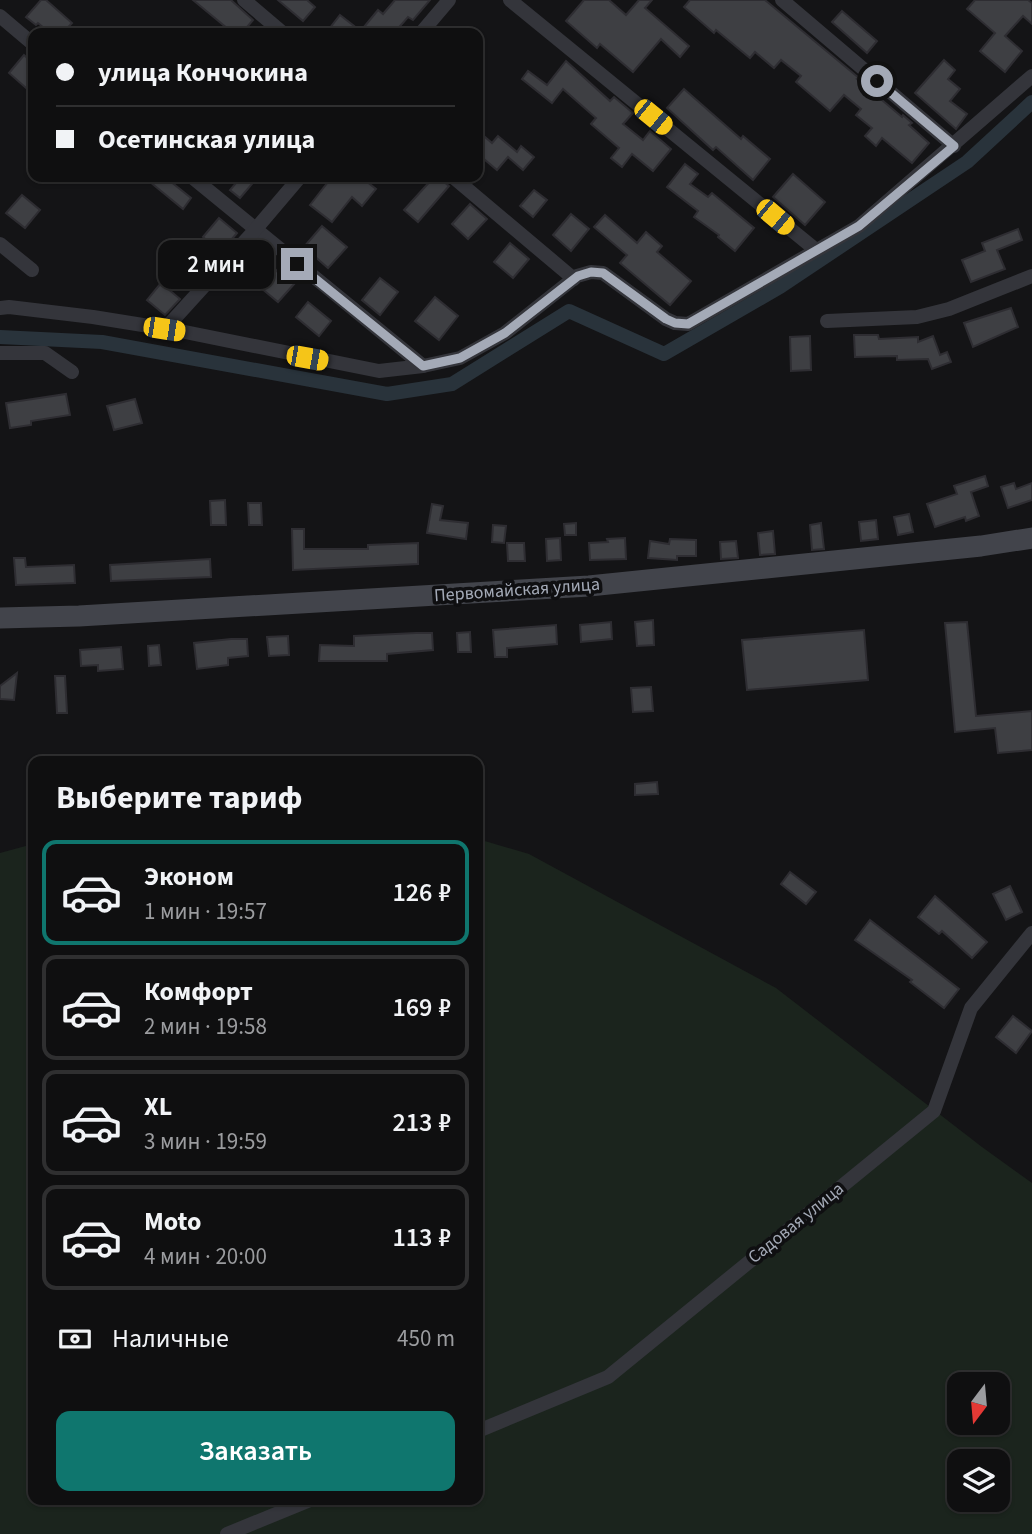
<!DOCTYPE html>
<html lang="ru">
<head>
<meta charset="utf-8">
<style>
	body { margin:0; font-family:"Source Sans 3",sans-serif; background:#181819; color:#f1f3f6; height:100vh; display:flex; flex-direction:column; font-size:26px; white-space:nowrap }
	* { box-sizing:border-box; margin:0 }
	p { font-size:23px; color:#9b9c9f }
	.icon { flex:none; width:38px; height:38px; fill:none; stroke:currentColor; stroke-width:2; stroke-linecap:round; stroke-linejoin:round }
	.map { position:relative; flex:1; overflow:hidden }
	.drawer { position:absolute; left:28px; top:756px; width:455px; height:749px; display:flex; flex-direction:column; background:#0f0f10; border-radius:14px; box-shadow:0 2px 5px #0004,0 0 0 2px #2f2f30 }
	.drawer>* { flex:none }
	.top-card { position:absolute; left:28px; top:28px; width:455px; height:154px; border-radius:14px; box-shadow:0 2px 5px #0004,0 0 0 2px #2f2f30; display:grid; align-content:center; height:154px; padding:0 28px; background:#0f0f10 }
	.needle { width:46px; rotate:196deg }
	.controls { position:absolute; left:947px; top:1372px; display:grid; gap:14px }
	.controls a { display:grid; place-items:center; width:63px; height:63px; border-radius:14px; background:#0f0f10; box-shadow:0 2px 5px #0004,0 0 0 2px #2f2f30; font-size:35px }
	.end { position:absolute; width:32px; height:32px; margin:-16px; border:9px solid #a4aab7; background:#111; box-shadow:0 0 0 4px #111 }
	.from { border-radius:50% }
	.bubble { position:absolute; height:49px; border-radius:14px; background:#0f0f10; box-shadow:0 2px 5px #0004,0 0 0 2px #2f2f30; font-size:23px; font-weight:600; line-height:49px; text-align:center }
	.car { position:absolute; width:21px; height:42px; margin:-21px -10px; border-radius:9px; box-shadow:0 0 5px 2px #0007; background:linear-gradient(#f5c518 24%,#345 0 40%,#f5c518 0 76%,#345 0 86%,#f5c518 0) }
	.top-card b { display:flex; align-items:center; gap:24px; height:66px; font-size:26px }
	.top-card b+b { border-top:2px solid #2f2f30 }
	.top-card i { width:18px; height:18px; background:#f1f3f6 }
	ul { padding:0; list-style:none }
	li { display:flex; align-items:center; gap:21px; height:105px; margin:0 14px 10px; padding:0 14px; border:4px solid #2f2f30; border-radius:14px }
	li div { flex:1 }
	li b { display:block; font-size:26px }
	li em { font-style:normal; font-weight:600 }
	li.on { border-color:#0f766e }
	li>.icon { width:63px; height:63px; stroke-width:1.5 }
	h2 { padding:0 28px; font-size:32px; line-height:84px }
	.pay { display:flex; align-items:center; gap:18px; height:77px; padding:0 28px; font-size:26px }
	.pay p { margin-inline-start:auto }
	.action { display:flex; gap:14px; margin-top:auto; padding:14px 28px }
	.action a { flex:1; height:80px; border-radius:14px; background:#0f766e; color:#fff; font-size:28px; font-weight:600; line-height:80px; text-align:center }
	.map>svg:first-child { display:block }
	.green { fill:#1b241d; fill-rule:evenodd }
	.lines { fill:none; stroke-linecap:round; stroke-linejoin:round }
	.canal { stroke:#29333b; stroke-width:14 }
	.building { fill:#3e3f43; stroke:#2e2d32; stroke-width:2 }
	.street { stroke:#34353b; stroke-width:14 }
	.secondary { stroke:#42444b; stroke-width:21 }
	.route { stroke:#a4aab7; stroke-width:9 }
	.labels { text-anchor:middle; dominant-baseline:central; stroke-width:7; stroke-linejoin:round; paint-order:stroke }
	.street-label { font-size:18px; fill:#a4aab7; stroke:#0f0f11 }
</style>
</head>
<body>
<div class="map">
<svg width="1032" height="1534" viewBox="0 0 1032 1534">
	<rect width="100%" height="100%" fill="#141416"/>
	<path class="green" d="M478,839l51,15 247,134 206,159 50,36v351h-1032v-681l33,-9v656h445zM959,1384h39v39h-39zM959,1461h39v39h-39z"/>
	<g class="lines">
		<path class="canal" d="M0,337l102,5 285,52 65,-10 117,-73 95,43 116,-67 187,-125 65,-60"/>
	</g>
	<g class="building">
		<path d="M41,0h5l26,23 -9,10h-13l-12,-10 -2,2 -10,-8z"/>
		<path d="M193,0h38l22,20 -11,13h-9z"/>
		<path d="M278,0h29l8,7 -12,14z"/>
		<path d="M395,0h35l-17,20 -5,-3 -14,16h-23l-7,-6 14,-17 5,4z"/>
		<path d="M584,0h25l17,15 13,-15h13l-7,8 44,38 -9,11 -19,-18 -28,33 -33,-28 -3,4 -31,-27z"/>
		<path d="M690,0h75l94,78 -2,1 45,38 1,-2 9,8 -3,2 20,18 -17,20 -30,-25 -6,8 -11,-10 7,-8 -16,-13 5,-6 -17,-14 -14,16 -34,-29 5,-6 -20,-16 -7,8 -19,-16 -5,6 -34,-28 -2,3 -30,-26z"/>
		<path d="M975,0h53l4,3v21l-9,-8 -18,20 17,15 -17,21 -25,-21 15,-18 -28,-24z"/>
		<path d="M842,11l35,30 -10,12 -35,-31z"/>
		<path d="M340,15l14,11 -6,7h-22z"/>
		<path d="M24,55l9,8v31l-24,-21z"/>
		<path d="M944,60l11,10 -7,9 12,10 -10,12 17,13 -11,15 -41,-36z"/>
		<path d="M566,61l44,40 4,-4 19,16 -10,11 20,16 7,-9 21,18 -18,22 -21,-17 -10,13 -11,-9 8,-10 -28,-24 5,-6 -33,-29 -11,14 -30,-24 6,-8 19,14z"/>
		<path d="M684,89l57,50 2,-3 27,23 -17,21 -37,-33 -3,3 -46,-42z"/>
		<path d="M498,136l19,16 4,-6 13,11 -11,13 -15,-13 -11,13 -19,-16v-8l7,-9 7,6z"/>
		<path d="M685,164l13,10 -8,10 18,13 4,-4 42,35 -19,23 -17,-14 1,-2 -25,-18 4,-6 -31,-24z"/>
		<path d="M793,174l32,28 -20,23 -32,-28z"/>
		<path d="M144,177h21l26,21 -8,11z"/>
		<path d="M241,177h17l-18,21 -10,-8z"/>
		<path d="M332,177h29l15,12 -14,17 -10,-9 -20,25 -22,-17z"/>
		<path d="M434,177h4l11,9 -31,36 -14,-12z"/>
		<path d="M534,190l13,10 -14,17 -13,-11z"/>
		<path d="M22,195l18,15 -15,18 -19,-15z"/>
		<path d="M470,204l17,15 -19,20 -16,-15z"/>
		<path d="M571,214l18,15 -18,22 -18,-16z"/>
		<path d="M605,215l32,28 9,-11 16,14 -5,6 34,29 -21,24 -50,-42 7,-8 -33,-28z"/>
		<path d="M219,218l18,15 -16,19 -18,-15z"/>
		<path d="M322,226l25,21 -19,21 -24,-21z"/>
		<path d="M1018,229l4,11 -25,10 8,19 -34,13 -9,-22 23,-9 -3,-8z"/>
		<path d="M510,243l19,16 -16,19 -19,-16z"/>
		<path d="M278,269l17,14 -17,19 -17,-14z"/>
		<path d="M380,278l18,14 -18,23 -18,-15z"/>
		<path d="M161,283l19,16 -15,16 -18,-15z"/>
		<path d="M435,297l23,19 -19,24 -24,-19z"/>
		<path d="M308,302l23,19 -12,15 -23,-19z"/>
		<path d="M1011,308l7,19 -45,20 -9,-24z"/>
		<path d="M854,335h24l1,4 39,-2v5l15,-6 7,19 7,-3 4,10 -19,7 -4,-10 -31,1v-4l-42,1z"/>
		<path d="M810,336l1,34 -20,1 -1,-34z"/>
		<path d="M66,394l4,21 -39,6v4l-21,3 -4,-25z"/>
		<path d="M135,399l7,24 -28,7 -7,-24z"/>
		<path d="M985,476l3,10 -17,6 8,24 -13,5 -1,-4 -30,10 -8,-23 30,-10 -3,-8z"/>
		<path d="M1014,483l2,6 16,-6v17l-24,8 -7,-21z"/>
		<path d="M225,500l1,25h-15l-1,-24z"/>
		<path d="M248,503h13l1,22h-13z"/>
		<path d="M432,504l11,2 -3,14 28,3 -2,16 -39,-6z"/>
		<path d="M909,514l4,18 -15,3 -4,-18z"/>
		<path d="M876,520l2,19 -17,2 -2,-19z"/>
		<path d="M576,523v12h-11l-1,-11z"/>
		<path d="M821,523l3,26 -12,1 -2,-25z"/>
		<path d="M493,525l13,1 -2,17 -12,-1z"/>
		<path d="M292,529h12v20h64v-4l50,-2v21l-125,6z"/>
		<path d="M773,531l2,23 -15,1 -2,-22z"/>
		<path d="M560,538l1,22 -14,1 -1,-22z"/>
		<path d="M625,538l1,21 -36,1 -1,-17 19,-1 -1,-3z"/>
		<path d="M670,539l26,1v16h-19v4l-29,-2 2,-17 19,3z"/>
		<path d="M736,541l2,17 -17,1 -1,-17z"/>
		<path d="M507,543h17l1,18h-17z"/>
		<path d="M14,558h11l1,9 48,-2 1,18 -59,2z"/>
		<path d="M210,559l1,18 -100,4 -1,-16z"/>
		<path d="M653,620l1,25 -17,1 -2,-24z"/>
		<path d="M611,622l1,17 -31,3 -1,-17z"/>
		<path d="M967,622l9,94 56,-5v39l-34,3 -3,-25 -40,4 -10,-109z"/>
		<path d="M556,625l1,19 -50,4v9h-12l-2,-27z"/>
		<path d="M864,630l4,50 -121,10 -5,-50z"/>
		<path d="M470,632l1,20h-13l-1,-19z"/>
		<path d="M416,633h16l1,17 -46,4v7h-68l1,-16 34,1v-10z"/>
		<path d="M288,636l1,19 -20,1 -2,-19z"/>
		<path d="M231,639h16l1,17 -20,2v7l-31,4 -3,-26z"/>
		<path d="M159,645l2,20 -12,1 -1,-20z"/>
		<path d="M121,647l2,22 -25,2v-6l-17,1 -1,-16z"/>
		<path d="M17,673l-3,27 -14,-1v-13z"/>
		<path d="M55,676h10l2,37h-10z"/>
		<path d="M651,687l2,24 -20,1 -2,-24z"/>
		<path d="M657,782l1,12 -23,1v-11z"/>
		<path d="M790,872l26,20 -10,12 -25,-20z"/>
		<path d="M1010,886l12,26 -16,8 -13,-26z"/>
		<path d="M935,896l52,46 -15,16 -30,-27 -3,3 -21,-17z"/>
		<path d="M870,920l89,69 -15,19 -34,-26 2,-2 -57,-40z"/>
		<path d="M1013,1016l19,15 -16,22 -20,-16z"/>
	</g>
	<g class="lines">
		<g class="street">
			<path d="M244,0l39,33"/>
			<path d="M510,0l306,250"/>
			<path d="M782,0l172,146"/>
			<path d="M0,16l33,28"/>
			<path d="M421,33l28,-33"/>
			<path d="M192,177l231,189"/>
			<path d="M453,177l121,102"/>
			<path d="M0,244l32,26"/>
			<path d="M0,308l9,-1 84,10 87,14 199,40 44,-5 37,-8 45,-25 72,-57 14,-4 12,1 63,46 9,4 13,1 171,-98 173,-150"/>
			<path d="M827,321l90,-4 32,-8 83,-33"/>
			<path d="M165,329l90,-99 45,-53"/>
			<path d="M0,353h45l27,19"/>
			<path d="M478,1431l130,-54 326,-266 37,-103 61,-75"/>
			<path d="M227,1534l83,-34"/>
		</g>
		<path class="secondary" d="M0,618l79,-2 510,-30 392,-40 51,-8"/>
	</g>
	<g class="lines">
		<path class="route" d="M297,264l126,102 37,-8 45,-25 73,-57 13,-4 12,1 63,46 9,4 13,1 171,-98 95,-80 -77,-65"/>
	</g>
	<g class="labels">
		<g class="street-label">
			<text transform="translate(517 590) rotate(-4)">Первомайская улица</text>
			<text transform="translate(796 1223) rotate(-39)">Садовая улица</text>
		</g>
	</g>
</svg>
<div class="controls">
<a><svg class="needle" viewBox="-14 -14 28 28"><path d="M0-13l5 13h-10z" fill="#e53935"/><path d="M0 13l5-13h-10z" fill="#9b9c9f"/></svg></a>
<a><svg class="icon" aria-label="layers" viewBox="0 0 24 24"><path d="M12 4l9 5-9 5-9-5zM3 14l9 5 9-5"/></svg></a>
</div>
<i class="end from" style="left:877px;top:81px"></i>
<i class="end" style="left:297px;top:264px"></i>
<div class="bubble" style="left:158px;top:240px;width:116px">2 мин</div>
<i class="car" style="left:653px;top:117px;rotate:129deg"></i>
<i class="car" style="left:775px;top:217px;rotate:130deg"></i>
<i class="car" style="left:164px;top:329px;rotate:99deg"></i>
<i class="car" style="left:307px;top:358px;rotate:100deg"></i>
<div class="top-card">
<b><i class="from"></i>улица Кончокина</b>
<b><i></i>Осетинская улица</b>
</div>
<section class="drawer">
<h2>Выберите тариф</h2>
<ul>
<li class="on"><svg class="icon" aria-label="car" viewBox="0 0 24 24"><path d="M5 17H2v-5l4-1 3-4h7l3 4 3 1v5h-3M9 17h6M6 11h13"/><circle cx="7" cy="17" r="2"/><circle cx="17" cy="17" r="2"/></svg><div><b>Эконом</b><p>1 мин · 19:57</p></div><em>126 ₽</em></li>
<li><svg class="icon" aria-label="car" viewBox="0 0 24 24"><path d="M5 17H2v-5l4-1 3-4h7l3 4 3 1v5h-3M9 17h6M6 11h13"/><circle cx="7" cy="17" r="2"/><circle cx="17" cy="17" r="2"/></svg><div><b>Комфорт</b><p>2 мин · 19:58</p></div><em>169 ₽</em></li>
<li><svg class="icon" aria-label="car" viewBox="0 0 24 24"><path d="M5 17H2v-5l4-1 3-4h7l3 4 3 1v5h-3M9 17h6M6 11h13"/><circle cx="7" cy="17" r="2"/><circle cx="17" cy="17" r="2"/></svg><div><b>XL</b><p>3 мин · 19:59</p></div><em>213 ₽</em></li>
<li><svg class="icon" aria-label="car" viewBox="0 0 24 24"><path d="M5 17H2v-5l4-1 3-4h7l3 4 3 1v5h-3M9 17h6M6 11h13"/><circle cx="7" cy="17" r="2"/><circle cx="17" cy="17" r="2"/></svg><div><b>Moto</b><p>4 мин · 20:00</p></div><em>113 ₽</em></li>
</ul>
<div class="pay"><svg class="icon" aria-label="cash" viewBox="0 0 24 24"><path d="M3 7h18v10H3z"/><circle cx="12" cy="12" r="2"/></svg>Наличные<p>450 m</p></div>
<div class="action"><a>Заказать</a></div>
</section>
</div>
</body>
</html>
